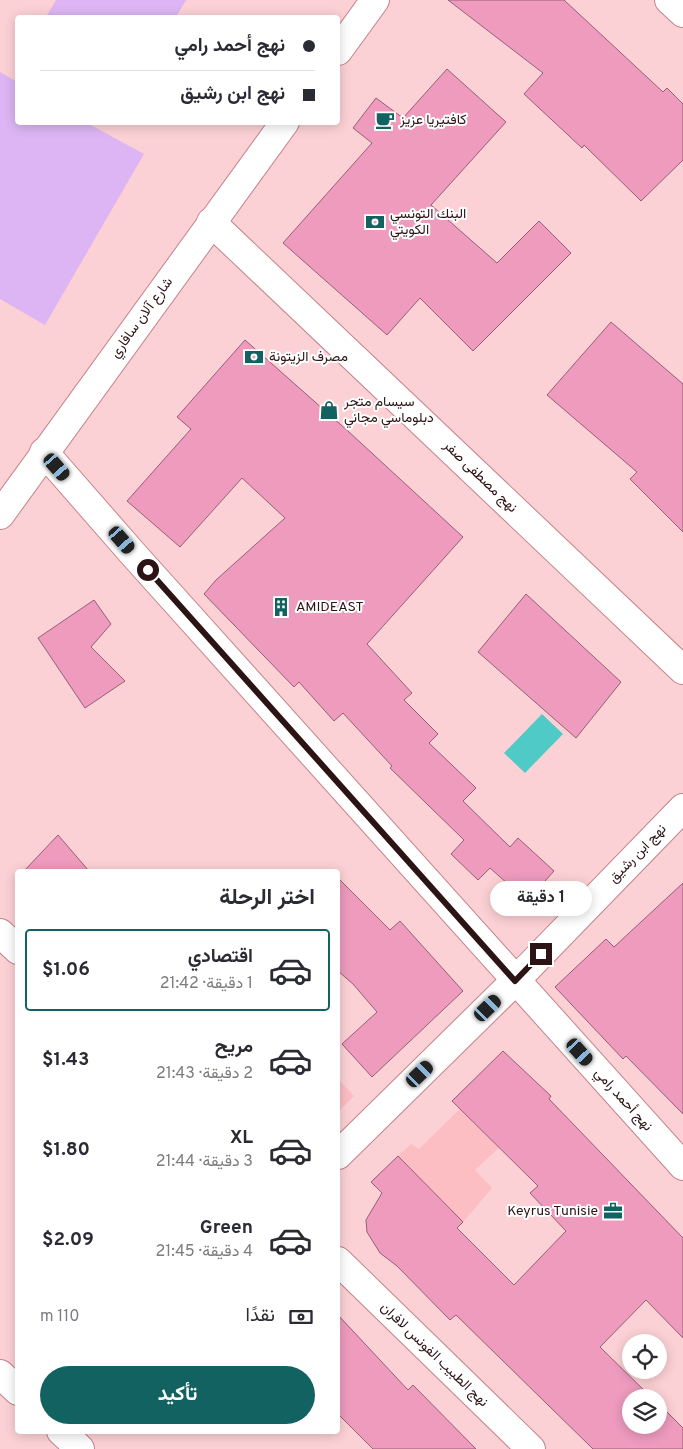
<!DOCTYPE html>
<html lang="ar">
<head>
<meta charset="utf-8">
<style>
	body { margin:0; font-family:Overpass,Vazirmatn,sans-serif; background:#f2f2f3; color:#2b2b33; direction:rtl; height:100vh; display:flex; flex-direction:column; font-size:19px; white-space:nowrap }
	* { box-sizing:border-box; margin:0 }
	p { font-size:16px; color:#7c7c81 }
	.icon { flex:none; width:28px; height:28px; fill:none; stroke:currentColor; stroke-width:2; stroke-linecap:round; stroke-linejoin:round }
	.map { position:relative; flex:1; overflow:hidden; direction:ltr }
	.side { position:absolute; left:15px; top:869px; width:325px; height:565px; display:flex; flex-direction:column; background:#fff; border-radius:5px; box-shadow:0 2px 12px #0003; direction:rtl }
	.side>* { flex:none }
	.hud { position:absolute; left:15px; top:15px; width:325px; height:110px; border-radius:5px; box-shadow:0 2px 12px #0003; direction:rtl; display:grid; align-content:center; height:110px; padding:0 25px; background:#fff }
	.buttons { position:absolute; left:622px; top:1334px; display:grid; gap:10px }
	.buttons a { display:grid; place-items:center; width:45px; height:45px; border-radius:50%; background:#fff; box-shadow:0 2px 12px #0003; font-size:25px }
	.end { position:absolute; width:22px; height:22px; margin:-11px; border:6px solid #2b1316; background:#fff; box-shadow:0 0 0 2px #fff }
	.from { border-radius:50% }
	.bubble { position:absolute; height:35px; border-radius:18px; background:#fff; box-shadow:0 2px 12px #0003; font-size:16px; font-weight:700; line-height:35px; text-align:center; direction:rtl }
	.car { position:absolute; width:15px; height:30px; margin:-15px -8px; border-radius:6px; box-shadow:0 0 4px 1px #0007; background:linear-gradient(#222 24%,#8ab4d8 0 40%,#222 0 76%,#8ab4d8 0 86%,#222 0) }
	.hud b { display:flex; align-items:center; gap:18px; height:48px; font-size:19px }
	.hud b+b { border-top:1px solid #e1e1e2 }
	.hud i { width:12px; height:12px; background:#2b2b33 }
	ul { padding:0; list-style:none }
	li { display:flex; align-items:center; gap:15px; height:82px; margin:0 10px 8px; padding:0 15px; border:2px solid transparent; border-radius:5px }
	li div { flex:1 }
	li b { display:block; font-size:19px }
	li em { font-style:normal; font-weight:700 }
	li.selected { border-color:#126261 }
	li>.icon { width:45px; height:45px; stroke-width:1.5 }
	h2 { padding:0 25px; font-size:22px; line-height:60px }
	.pay { display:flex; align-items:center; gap:12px; height:55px; padding:0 25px; font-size:19px }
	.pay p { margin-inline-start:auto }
	.button { display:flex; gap:10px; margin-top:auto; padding:10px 25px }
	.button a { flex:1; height:58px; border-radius:30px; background:#126261; color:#fff; font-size:20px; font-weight:700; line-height:58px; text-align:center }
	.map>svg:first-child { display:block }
	.built { fill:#fcbec3 }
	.green { fill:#ddb5f4 }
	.water { fill:#50cac7 }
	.building { fill:#ee9bbe; stroke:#975e76 }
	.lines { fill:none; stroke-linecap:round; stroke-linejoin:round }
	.minor-casing { stroke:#c4838a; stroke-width:30 }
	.tertiary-casing { stroke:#c4838a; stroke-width:30 }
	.minor { stroke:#fff; stroke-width:28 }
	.tertiary { stroke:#fff; stroke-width:28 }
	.route { stroke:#2b1316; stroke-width:6 }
	.labels { text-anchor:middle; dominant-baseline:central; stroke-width:4; stroke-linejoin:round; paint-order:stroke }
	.poi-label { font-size:14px; fill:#2b1316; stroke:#fff; text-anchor:start }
	.street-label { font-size:14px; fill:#2b1316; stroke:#fff }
</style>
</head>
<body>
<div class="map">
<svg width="683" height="1449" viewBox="0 0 683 1449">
	<rect width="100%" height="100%" fill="#fcd1d5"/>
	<g class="built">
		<path d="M338,1079l16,17 -16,16z"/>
		<path d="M460,1109l39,39 -24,22 17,18 -29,34 -65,-66 13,-12 8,5z"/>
	</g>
	<g class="green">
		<path d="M56,0h130l-10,17h-130z"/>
		<path d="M0,72l17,10 1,40 69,1 57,31 -99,171 -45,-26z"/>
	</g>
	<path class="water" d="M542,714l21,20 -38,39 -21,-20z"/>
	<g class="building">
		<path d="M448,0h116l99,92 4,-4 16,16v56l-42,41 -57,-56 -2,3 -58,-54 19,-21z"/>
		<path d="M447,69l59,53 -75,83 66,58 42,-42 32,32 -98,98 -53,-53 -33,37 -104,-92 89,-100 -19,-15 23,-30 27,20z"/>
		<path d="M611,322l72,62v148l-53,-53 7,-7 -90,-77z"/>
		<path d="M245,340l104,92 114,105 -96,107 45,49 -8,7 34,34 -9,9 47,45 -13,13 47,46 8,-9 36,33 -27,30 -37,-33 -12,12 -27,-26 13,-14 -74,-72 2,-2 -49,-53 -9,8 -35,-39 -5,5 -90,-93 12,-14 69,-62 -43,-40 -62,69 -53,-46 64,-72 -14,-12z"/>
		<path d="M526,594l95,88 -45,56 -98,-86z"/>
		<path d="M94,600l17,24 -20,23 34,34 -40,27 -47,-70z"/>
		<path d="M58,835l31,36h-65z"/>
		<path d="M338,878l52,52 10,-9 63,70 -91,86 -30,-33 35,-32 -24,-28 -15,-13z"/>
		<path d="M683,883v231l-57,-58 -3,3 -68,-72 51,-48 8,8z"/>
		<path d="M503,1051l48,45 -2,3 134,139v100l-37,-38 -46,47 52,51h-21v27h28v-21l24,24v21h-90l-137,-134 -6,5 -53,-54 -17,-13 -13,-21 -1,-12 16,-27 -11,-11 27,-26 65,66 -6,6 57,57 52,-54 -36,-38 8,-7 -86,-85z"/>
		<path d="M338,1315l70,75 5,-5 63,64h-103l-35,-35z"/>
	</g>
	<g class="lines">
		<g class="minor-casing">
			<g id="minor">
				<path d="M669,0l14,13"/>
				<path d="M211,222l472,448"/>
				<path d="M44,452l90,103 549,611"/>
				<path d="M0,933l18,17"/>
				<path d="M338,1155l177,-174 168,-173"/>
				<path d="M338,1261l193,188"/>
				<path d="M0,1374l18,17"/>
				<path d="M61,1431l19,18"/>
			</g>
		</g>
		<g class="tertiary-casing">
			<g id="tertiary">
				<path d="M338,51l37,-51"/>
				<path d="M0,515l285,-393"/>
			</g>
		</g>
		<use href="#minor" class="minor"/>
		<use href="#tertiary" class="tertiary"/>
	</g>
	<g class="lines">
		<path class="route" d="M148,570l367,411 26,-27"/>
	</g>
	<defs>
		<g id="cafe-bare" transform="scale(1.5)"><path d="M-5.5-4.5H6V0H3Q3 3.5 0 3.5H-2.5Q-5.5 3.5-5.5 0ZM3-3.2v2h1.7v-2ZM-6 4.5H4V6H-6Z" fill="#126261" stroke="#fff" stroke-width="2.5" paint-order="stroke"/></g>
		<g id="bank-bare" transform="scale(1.5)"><path d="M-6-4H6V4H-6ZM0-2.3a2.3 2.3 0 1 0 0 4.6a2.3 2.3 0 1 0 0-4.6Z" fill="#126261" stroke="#fff" stroke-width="2.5" paint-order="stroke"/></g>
		<g id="shop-bare" transform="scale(1.5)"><path d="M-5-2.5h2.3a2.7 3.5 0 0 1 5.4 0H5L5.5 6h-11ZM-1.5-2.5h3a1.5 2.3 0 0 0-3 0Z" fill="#126261" stroke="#fff" stroke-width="2.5" paint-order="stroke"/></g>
		<g id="building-bare" transform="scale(1.5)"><path d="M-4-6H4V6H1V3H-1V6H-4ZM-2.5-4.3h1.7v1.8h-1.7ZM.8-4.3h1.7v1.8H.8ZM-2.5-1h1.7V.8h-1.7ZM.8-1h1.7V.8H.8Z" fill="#126261" stroke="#fff" stroke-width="2.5" paint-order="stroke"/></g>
		<g id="office-bare" transform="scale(1.5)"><path d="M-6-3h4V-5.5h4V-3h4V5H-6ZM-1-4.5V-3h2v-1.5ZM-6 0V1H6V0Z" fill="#126261" stroke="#fff" stroke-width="2.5" paint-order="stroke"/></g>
	</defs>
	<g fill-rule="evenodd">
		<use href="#cafe-bare" x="385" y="120"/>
		<use href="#bank-bare" x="375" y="222"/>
		<use href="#bank-bare" x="254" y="357"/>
		<use href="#shop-bare" x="329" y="410"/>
		<use href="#building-bare" x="281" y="607"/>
		<use href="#office-bare" x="613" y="1211"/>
	</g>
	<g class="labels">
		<g class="poi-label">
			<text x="400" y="120">كافتيريا عزيز</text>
			<text x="390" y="214">البنك التونسي<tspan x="390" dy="16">الكويتي</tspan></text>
			<text x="269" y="357">مصرف الزيتونة</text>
			<text x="344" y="402">سيسام متجر<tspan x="344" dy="16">دبلوماسي مجاني</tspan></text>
			<text x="296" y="607">AMIDEAST</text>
			<text x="598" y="1211" text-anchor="end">Keyrus Tunisie</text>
		</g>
		<g class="street-label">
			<text transform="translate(142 318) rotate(-54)">شارع آلان سافاري</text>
			<text transform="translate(480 477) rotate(44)">نهج مصطفى صفر</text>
			<text transform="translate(638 854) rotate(-46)">نهج ابن رشيق</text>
			<text transform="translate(623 1100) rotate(48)">نهج أحمد رامي</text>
			<text transform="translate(434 1355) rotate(44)">نهج الطبيب الفونس لافران</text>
		</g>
	</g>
</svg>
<div class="buttons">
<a><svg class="icon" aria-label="locate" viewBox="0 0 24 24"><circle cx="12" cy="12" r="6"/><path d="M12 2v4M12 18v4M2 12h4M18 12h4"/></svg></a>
<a><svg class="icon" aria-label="layers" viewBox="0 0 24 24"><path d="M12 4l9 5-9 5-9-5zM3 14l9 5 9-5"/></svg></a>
</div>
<i class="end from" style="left:148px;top:570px"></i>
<i class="end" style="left:541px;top:954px"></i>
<div class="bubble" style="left:490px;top:881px;width:102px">1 دقيقة</div>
<i class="car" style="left:57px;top:467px;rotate:139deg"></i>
<i class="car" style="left:122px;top:540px;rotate:139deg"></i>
<i class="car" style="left:488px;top:1008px;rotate:46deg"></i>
<i class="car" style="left:580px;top:1052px;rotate:138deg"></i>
<i class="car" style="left:420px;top:1074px;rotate:46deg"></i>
<div class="hud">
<b><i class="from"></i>نهج أحمد رامي</b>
<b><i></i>نهج ابن رشيق</b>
</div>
<section class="side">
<h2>اختر الرحلة</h2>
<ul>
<li class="selected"><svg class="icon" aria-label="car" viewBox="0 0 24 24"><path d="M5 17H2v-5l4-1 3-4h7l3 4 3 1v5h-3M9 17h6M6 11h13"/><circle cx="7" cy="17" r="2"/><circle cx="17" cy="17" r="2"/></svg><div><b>اقتصادي</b><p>1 دقيقة · 21:42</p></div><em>$1.06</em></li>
<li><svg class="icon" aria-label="car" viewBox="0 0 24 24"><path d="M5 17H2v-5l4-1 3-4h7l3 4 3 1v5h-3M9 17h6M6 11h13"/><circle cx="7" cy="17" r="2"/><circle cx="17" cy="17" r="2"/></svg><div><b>مريح</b><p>2 دقيقة · 21:43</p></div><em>$1.43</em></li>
<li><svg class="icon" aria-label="car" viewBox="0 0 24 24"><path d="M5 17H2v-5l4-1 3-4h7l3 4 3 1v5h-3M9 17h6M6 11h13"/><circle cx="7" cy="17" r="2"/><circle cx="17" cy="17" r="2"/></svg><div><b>XL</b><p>3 دقيقة · 21:44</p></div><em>$1.80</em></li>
<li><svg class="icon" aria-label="car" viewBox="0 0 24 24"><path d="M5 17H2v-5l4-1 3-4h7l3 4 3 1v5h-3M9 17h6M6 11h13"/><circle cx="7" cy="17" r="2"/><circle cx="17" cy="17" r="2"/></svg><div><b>Green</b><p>4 دقيقة · 21:45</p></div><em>$2.09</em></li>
</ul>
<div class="pay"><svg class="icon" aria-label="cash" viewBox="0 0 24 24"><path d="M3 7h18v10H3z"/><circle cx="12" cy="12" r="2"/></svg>نقدًا<p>110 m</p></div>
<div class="button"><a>تأكيد</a></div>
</section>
</div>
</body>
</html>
